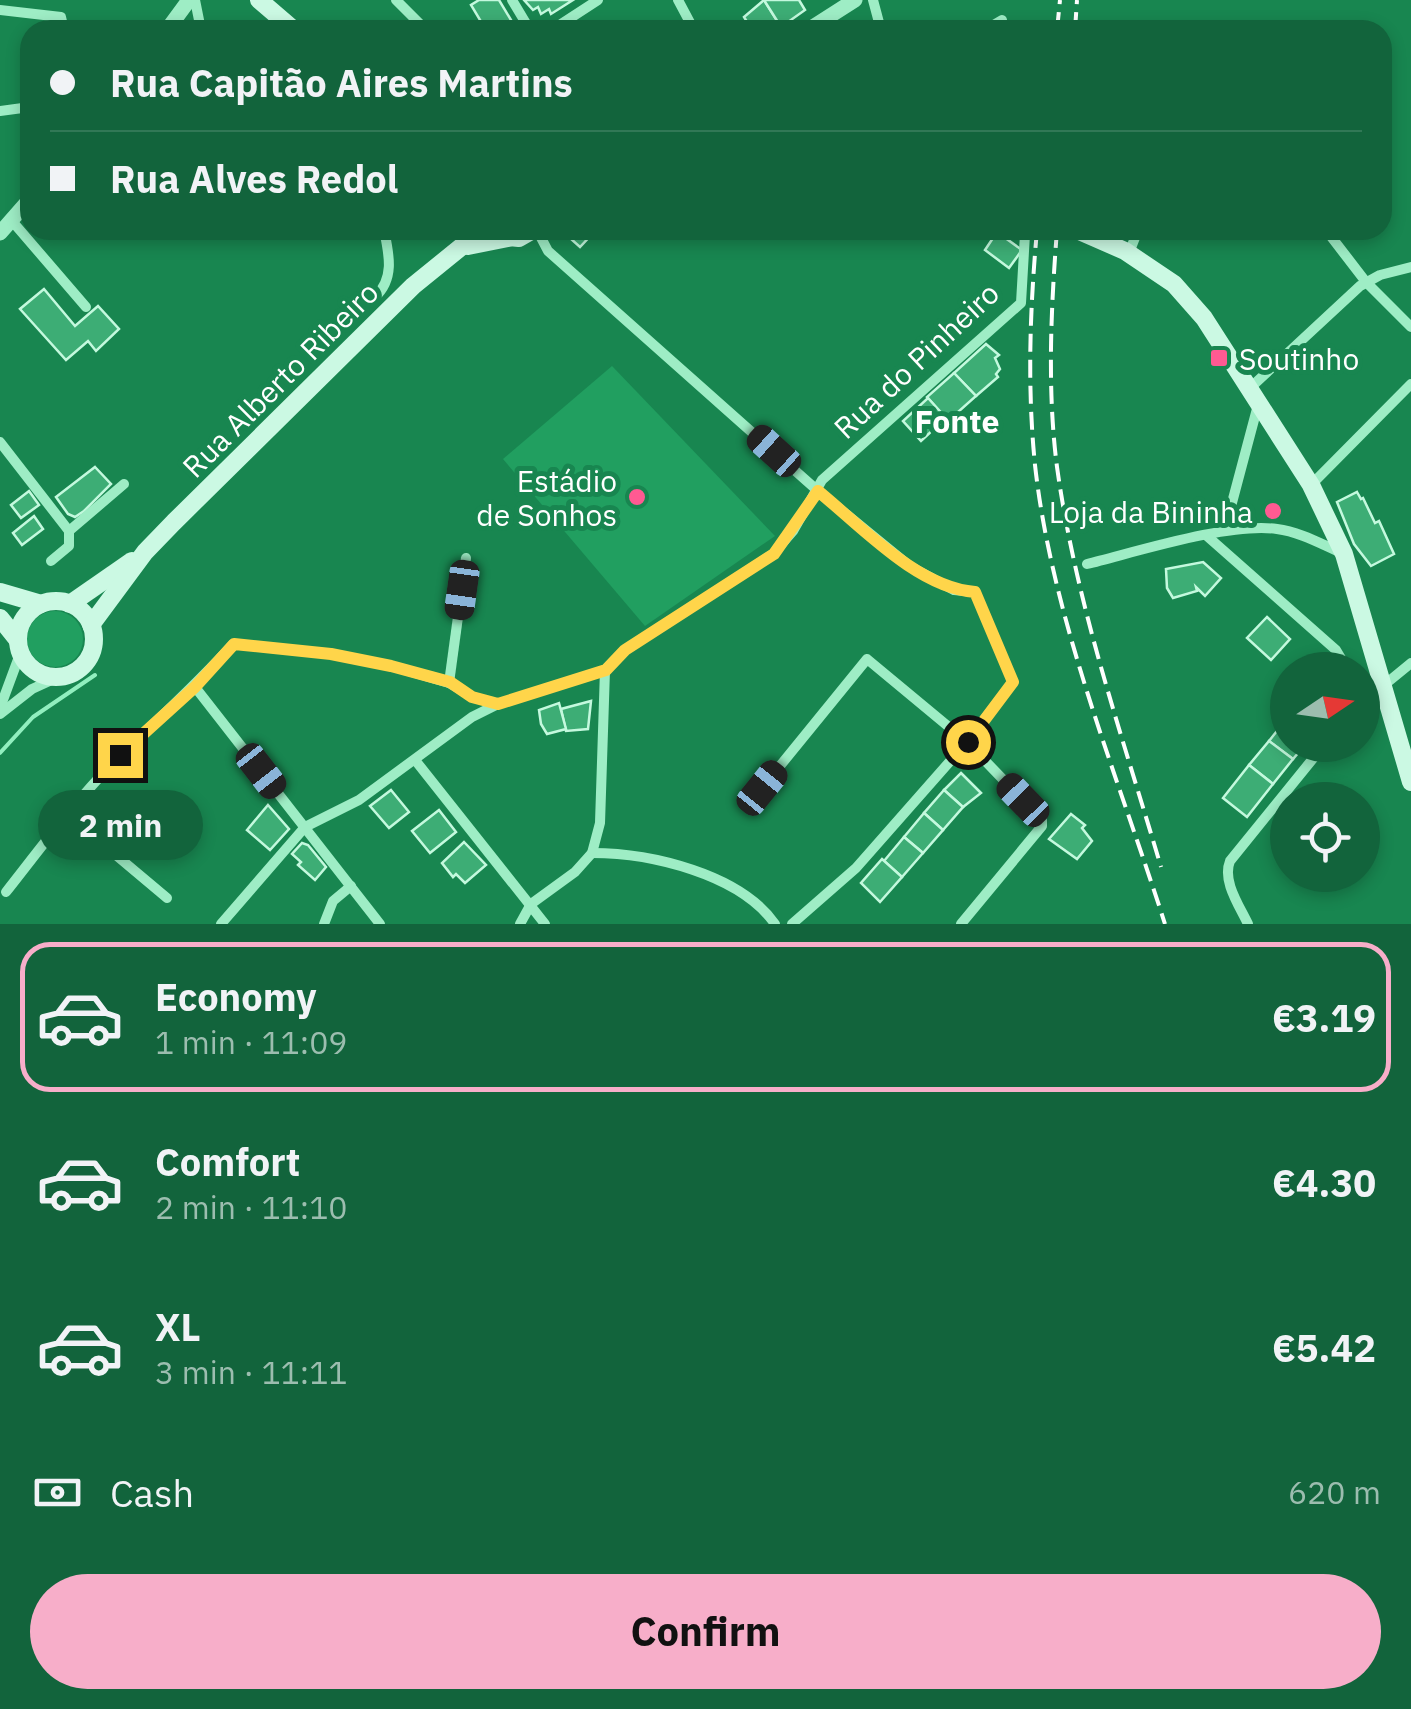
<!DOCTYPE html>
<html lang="en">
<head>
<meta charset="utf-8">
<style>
	body { margin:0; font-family:"IBM Plex Sans",sans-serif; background:#1b6a43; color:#f1f3f6; height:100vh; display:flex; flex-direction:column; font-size:38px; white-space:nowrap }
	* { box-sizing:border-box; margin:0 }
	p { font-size:32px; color:#9cbdaf }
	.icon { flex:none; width:55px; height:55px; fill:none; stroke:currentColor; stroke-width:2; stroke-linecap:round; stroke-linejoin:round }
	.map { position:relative; height:924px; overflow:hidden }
	.side { display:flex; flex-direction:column; background:#12643c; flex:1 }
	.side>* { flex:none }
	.top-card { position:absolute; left:20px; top:20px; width:1372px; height:220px; border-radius:30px; box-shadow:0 5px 15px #0003; display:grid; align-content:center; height:220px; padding:0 30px; background:#12643c }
	.needle { width:65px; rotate:77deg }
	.fabs { position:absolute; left:1270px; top:652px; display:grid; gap:20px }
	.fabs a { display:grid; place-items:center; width:110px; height:110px; border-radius:50%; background:#12643c; box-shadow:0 5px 15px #0003; font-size:50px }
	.end { position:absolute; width:45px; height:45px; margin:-22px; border:12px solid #ffd54a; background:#111; box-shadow:0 0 0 5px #111 }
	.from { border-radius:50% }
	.bubble { position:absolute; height:70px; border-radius:35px; background:#12643c; box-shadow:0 5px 15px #0003; font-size:32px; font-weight:700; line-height:70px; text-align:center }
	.car { position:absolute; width:30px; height:60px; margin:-30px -15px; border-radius:12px; box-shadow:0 0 8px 2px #0007; background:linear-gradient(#222 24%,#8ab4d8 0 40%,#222 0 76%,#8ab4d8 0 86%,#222 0) }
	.top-card b { display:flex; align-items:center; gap:35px; height:95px; font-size:38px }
	.top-card b+b { border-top:2px solid #317856 }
	.top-card i { width:25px; height:25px; background:#f1f3f6 }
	ul { padding:18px 0 0; list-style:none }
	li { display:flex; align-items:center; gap:30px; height:150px; margin:0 20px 15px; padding:0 10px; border:5px solid transparent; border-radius:30px }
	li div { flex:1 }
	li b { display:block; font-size:38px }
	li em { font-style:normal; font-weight:700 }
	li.current { border-color:#f7aec9 }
	li>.icon { width:90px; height:90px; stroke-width:1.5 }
	.pay { display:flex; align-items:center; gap:25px; height:110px; padding:0 30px; font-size:38px }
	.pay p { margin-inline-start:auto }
	.action { display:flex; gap:20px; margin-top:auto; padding:20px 30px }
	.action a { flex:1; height:115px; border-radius:60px; background:#f7aec9; color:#111; font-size:40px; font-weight:700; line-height:115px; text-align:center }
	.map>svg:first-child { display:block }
	.green { fill:#219f60 }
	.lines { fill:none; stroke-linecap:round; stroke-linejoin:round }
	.stream { stroke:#91efbf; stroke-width:4 }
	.building { fill:#3dad75; stroke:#c4f9de; stroke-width:2.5 }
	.minor { stroke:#9eedc5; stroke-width:10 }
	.tertiary { stroke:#9eedc5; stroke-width:15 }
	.secondary { stroke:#cbf9e3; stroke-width:18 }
	.rail { stroke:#fff; stroke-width:4; stroke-dasharray:18 8; stroke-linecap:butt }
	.route { stroke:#ffd54a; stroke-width:12 }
	.poi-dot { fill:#ff5a92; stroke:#188650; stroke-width:4 }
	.labels { text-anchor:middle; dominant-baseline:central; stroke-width:10; stroke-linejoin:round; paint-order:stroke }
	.poi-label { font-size:30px; fill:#fff; stroke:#188650; text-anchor:end }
	.street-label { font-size:30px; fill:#fff; stroke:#188650 }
	.neighbourhood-label { font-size:32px; font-weight:bold; fill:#fff; stroke:#188650 }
</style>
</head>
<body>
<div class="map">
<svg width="1411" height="924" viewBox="0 0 1411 924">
	<rect width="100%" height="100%" fill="#188650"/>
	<g class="green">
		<path d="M612,366l163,170 -130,90 -142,-167z"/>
		<circle cx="55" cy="639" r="28"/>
	</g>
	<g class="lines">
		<path class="stream" d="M0,753l33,-36 62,-42"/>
	</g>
	<g class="building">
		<path d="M479,0h20l18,30h-31l-15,-25z"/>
		<path d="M524,0h49l-22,14 -2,-5 -8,5 -3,-7 -5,3z"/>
		<path d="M764,0l17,27 -5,3h-24l-8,-13z"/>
		<path d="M764,0h35l6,10 -24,17z"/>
		<path d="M561,230h30l2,3 -13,14z"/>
		<path d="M997,232l25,18 -13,18 -24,-18z"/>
		<path d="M44,289l31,37 23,-20 21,23 -23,22 -8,-10 -22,19 -46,-51z"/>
		<path d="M986,344l13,11 -4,3 5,11 -4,5 2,3 -22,19 -22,-23z"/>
		<path d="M954,373l22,23 -28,25 -21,-24z"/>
		<path d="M928,398l18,20 -25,23 -18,-20z"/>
		<path d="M95,467l16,17 -27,27 -9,6 -7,-3 -12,-17z"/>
		<path d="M29,491l10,14 -18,13 -10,-13z"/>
		<path d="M1357,492l4,7 2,-1 12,25 4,-2 15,33 -23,12 -17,-22 -17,-42z"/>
		<path d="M34,516l9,13 -21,16 -9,-12z"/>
		<path d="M1203,562l18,16 -16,18 -9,-9 1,4 -24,7 -6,-10 -1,-19z"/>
		<path d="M1267,617l23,22 -19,21 -24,-22z"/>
		<path d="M591,701l-3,28 -22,2 -5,-22z"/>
		<path d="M559,703l7,26 -19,5 -6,-10 -2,-14z"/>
		<path d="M1288,717v28h17l-12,14 -24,-18z"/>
		<path d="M1269,741l24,18 -20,25 -24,-19z"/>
		<path d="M1249,765l24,19 -26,33 -24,-19z"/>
		<path d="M961,773l20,20 -18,14 -19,-17z"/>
		<path d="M391,790l18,22 -20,16 -19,-22z"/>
		<path d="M944,790l19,17 -20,23 -19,-17z"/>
		<path d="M268,805l21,24 -19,21 -23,-20z"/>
		<path d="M439,810l17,22 -26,21 -18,-22z"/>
		<path d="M924,813l19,17 -20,23 -19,-16z"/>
		<path d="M1071,814l14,11 -3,3 10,13 -15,18 -28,-20z"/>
		<path d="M904,837l19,16 -21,24 -18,-16z"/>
		<path d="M464,842l22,23 -21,18 -9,-9 -3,3 -11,-14z"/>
		<path d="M302,843l6,2 18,22 -11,13 -17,-15 3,-3 -9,-8z"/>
		<path d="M882,859l20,18 -22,25 -19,-19z"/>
	</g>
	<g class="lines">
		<g class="minor">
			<path d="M195,0l6,30"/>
			<path d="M396,0l30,30"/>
			<path d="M512,0l18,30"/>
			<path d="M678,0l16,30"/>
			<path d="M873,0l8,30"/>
			<path d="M0,10l61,7 3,13"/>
			<path d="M1170,28l1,2"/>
			<path d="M552,30l46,-30"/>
			<path d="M985,30l17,-10"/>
			<path d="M1382,92l3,-2"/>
			<path d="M0,111l30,-4"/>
			<path d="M12,221l74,86"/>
			<path d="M537,230l11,21 270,240 93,76 43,23 21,2 38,90 -46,60 -111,126 -64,56"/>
			<path d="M1326,230l40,52 45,45"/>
			<path d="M1129,253l9,-23"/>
			<path d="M375,297c20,-18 14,-43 9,-67"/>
			<path d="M1250,388l110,-102 20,-11 31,-8"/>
			<path d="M0,442l69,89v15l-18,15"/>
			<path d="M1311,485l100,-101"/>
			<path d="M1229,530v-16l29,-109"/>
			<path d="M69,531l55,-47"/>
			<path d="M1207,536l129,114 12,20"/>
			<path d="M1087,564c49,-12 143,-42 190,-35 23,3 44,15 65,24"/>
			<path d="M449,683l17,-125"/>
			<path d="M1383,686l28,-23"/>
			<path d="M195,687l185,237"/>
			<path d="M1362,700l22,-7"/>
			<path d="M0,708l20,-54"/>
			<path d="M0,714l32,-25 24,-11"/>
			<path d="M415,760l130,164"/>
			<path d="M762,788l105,-129 100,83 75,78v6l-81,98"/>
			<path d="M67,814l100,84"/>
			<path d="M592,853c59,0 148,21 183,71"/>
			<path d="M6,892c37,-47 73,-96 116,-138 38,-37 76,-71 111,-110l98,10 60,12 58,17 24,14 25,7"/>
			<path d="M221,924l84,-97 54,-27 113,-83 26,-13 107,-34"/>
			<path d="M324,924l9,-23 18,-15"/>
			<path d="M520,924l11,-20 44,-32 17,-19 8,-30 5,-153 20,-20 148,-96 20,-23 29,-51 199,-177 4,-69 -8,-4"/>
			<path d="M1248,924c-9,-19 -26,-43 -18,-63l94,-116"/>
		</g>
		<g class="tertiary">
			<path d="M167,30l22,-30"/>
			<path d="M808,30l47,-30"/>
			<path d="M0,233l30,-34"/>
		</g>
		<g class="secondary">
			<path d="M259,0l35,30"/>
			<path d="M1077,230l48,21 49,33 30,34 107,167 33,69 67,228"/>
			<path d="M500,236l19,2 14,-8"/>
			<path d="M468,246l40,-8"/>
			<path d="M0,592l41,12"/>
			<circle cx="56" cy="639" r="38"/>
			<path d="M70,604l62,-43"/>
			<path d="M0,618l17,21"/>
			<path d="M91,625l54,-73 29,-30 239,-236 69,-56"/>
		</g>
		<g class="rail">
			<path d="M1057,30l3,-30"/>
			<path d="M1075,30l2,-30"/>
			<path d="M1037,230c-7,78 -10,156 -2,235 17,154 83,312 130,459"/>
			<path d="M1057,230c-6,78 -10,159 0,237 19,137 65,268 104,400"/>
		</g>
	</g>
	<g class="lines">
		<path class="route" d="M120,755l75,-68 39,-43 97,10 60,12 59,16 22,15 26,7 108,-34 19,-20 149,-96 44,-63c44,36 100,97 157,101l38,90 -45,60"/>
	</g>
	<g class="poi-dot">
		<rect x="1209" y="348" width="20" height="20" rx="5"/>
		<circle cx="637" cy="497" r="10"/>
		<circle cx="1273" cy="511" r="10"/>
	</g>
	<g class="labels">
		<g class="poi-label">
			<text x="1239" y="358" text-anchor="start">Soutinho</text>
			<text x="617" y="480">Estádio<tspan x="617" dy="34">de Sonhos</tspan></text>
			<text x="1253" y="511">Loja da Bininha</text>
		</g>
		<g class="street-label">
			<text transform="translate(916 360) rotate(-43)">Rua do Pinheiro</text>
			<text transform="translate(280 379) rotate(-45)">Rua Alberto Ribeiro</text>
		</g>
		<g class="neighbourhood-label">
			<text x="957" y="421">Fonte</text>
		</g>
	</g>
</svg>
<div class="fabs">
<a><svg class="needle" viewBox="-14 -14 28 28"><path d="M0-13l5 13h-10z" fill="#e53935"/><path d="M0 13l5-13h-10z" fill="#9cbdaf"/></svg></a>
<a><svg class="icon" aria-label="locate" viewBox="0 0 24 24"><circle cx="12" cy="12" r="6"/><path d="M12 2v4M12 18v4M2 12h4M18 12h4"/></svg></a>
</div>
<i class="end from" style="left:968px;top:742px"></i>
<i class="end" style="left:120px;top:755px"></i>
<div class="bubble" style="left:38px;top:790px;width:165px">2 min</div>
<i class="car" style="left:774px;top:451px;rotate:312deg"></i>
<i class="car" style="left:462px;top:590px;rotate:188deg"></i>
<i class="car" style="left:261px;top:771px;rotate:142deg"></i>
<i class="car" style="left:762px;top:788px;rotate:39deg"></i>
<i class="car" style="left:1023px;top:800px;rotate:316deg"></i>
<div class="top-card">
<b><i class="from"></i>Rua Capitão Aires Martins</b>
<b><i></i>Rua Alves Redol</b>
</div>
</div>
<section class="side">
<ul>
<li class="current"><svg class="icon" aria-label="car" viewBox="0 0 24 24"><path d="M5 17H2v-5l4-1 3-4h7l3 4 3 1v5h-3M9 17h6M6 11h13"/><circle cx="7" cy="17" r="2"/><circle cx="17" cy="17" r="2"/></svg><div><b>Economy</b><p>1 min · 11:09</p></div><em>€3.19</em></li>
<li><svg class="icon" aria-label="car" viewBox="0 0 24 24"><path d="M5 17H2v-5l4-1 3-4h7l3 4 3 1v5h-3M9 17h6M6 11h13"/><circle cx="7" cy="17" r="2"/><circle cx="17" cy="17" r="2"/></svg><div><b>Comfort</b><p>2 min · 11:10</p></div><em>€4.30</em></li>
<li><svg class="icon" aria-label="car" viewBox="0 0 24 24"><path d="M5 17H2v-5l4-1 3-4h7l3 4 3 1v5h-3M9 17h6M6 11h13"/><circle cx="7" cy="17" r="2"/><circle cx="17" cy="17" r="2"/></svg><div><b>XL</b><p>3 min · 11:11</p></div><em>€5.42</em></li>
</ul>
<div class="pay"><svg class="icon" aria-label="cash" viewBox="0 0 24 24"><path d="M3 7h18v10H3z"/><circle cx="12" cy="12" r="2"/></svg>Cash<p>620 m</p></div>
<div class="action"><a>Confirm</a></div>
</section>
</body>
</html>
